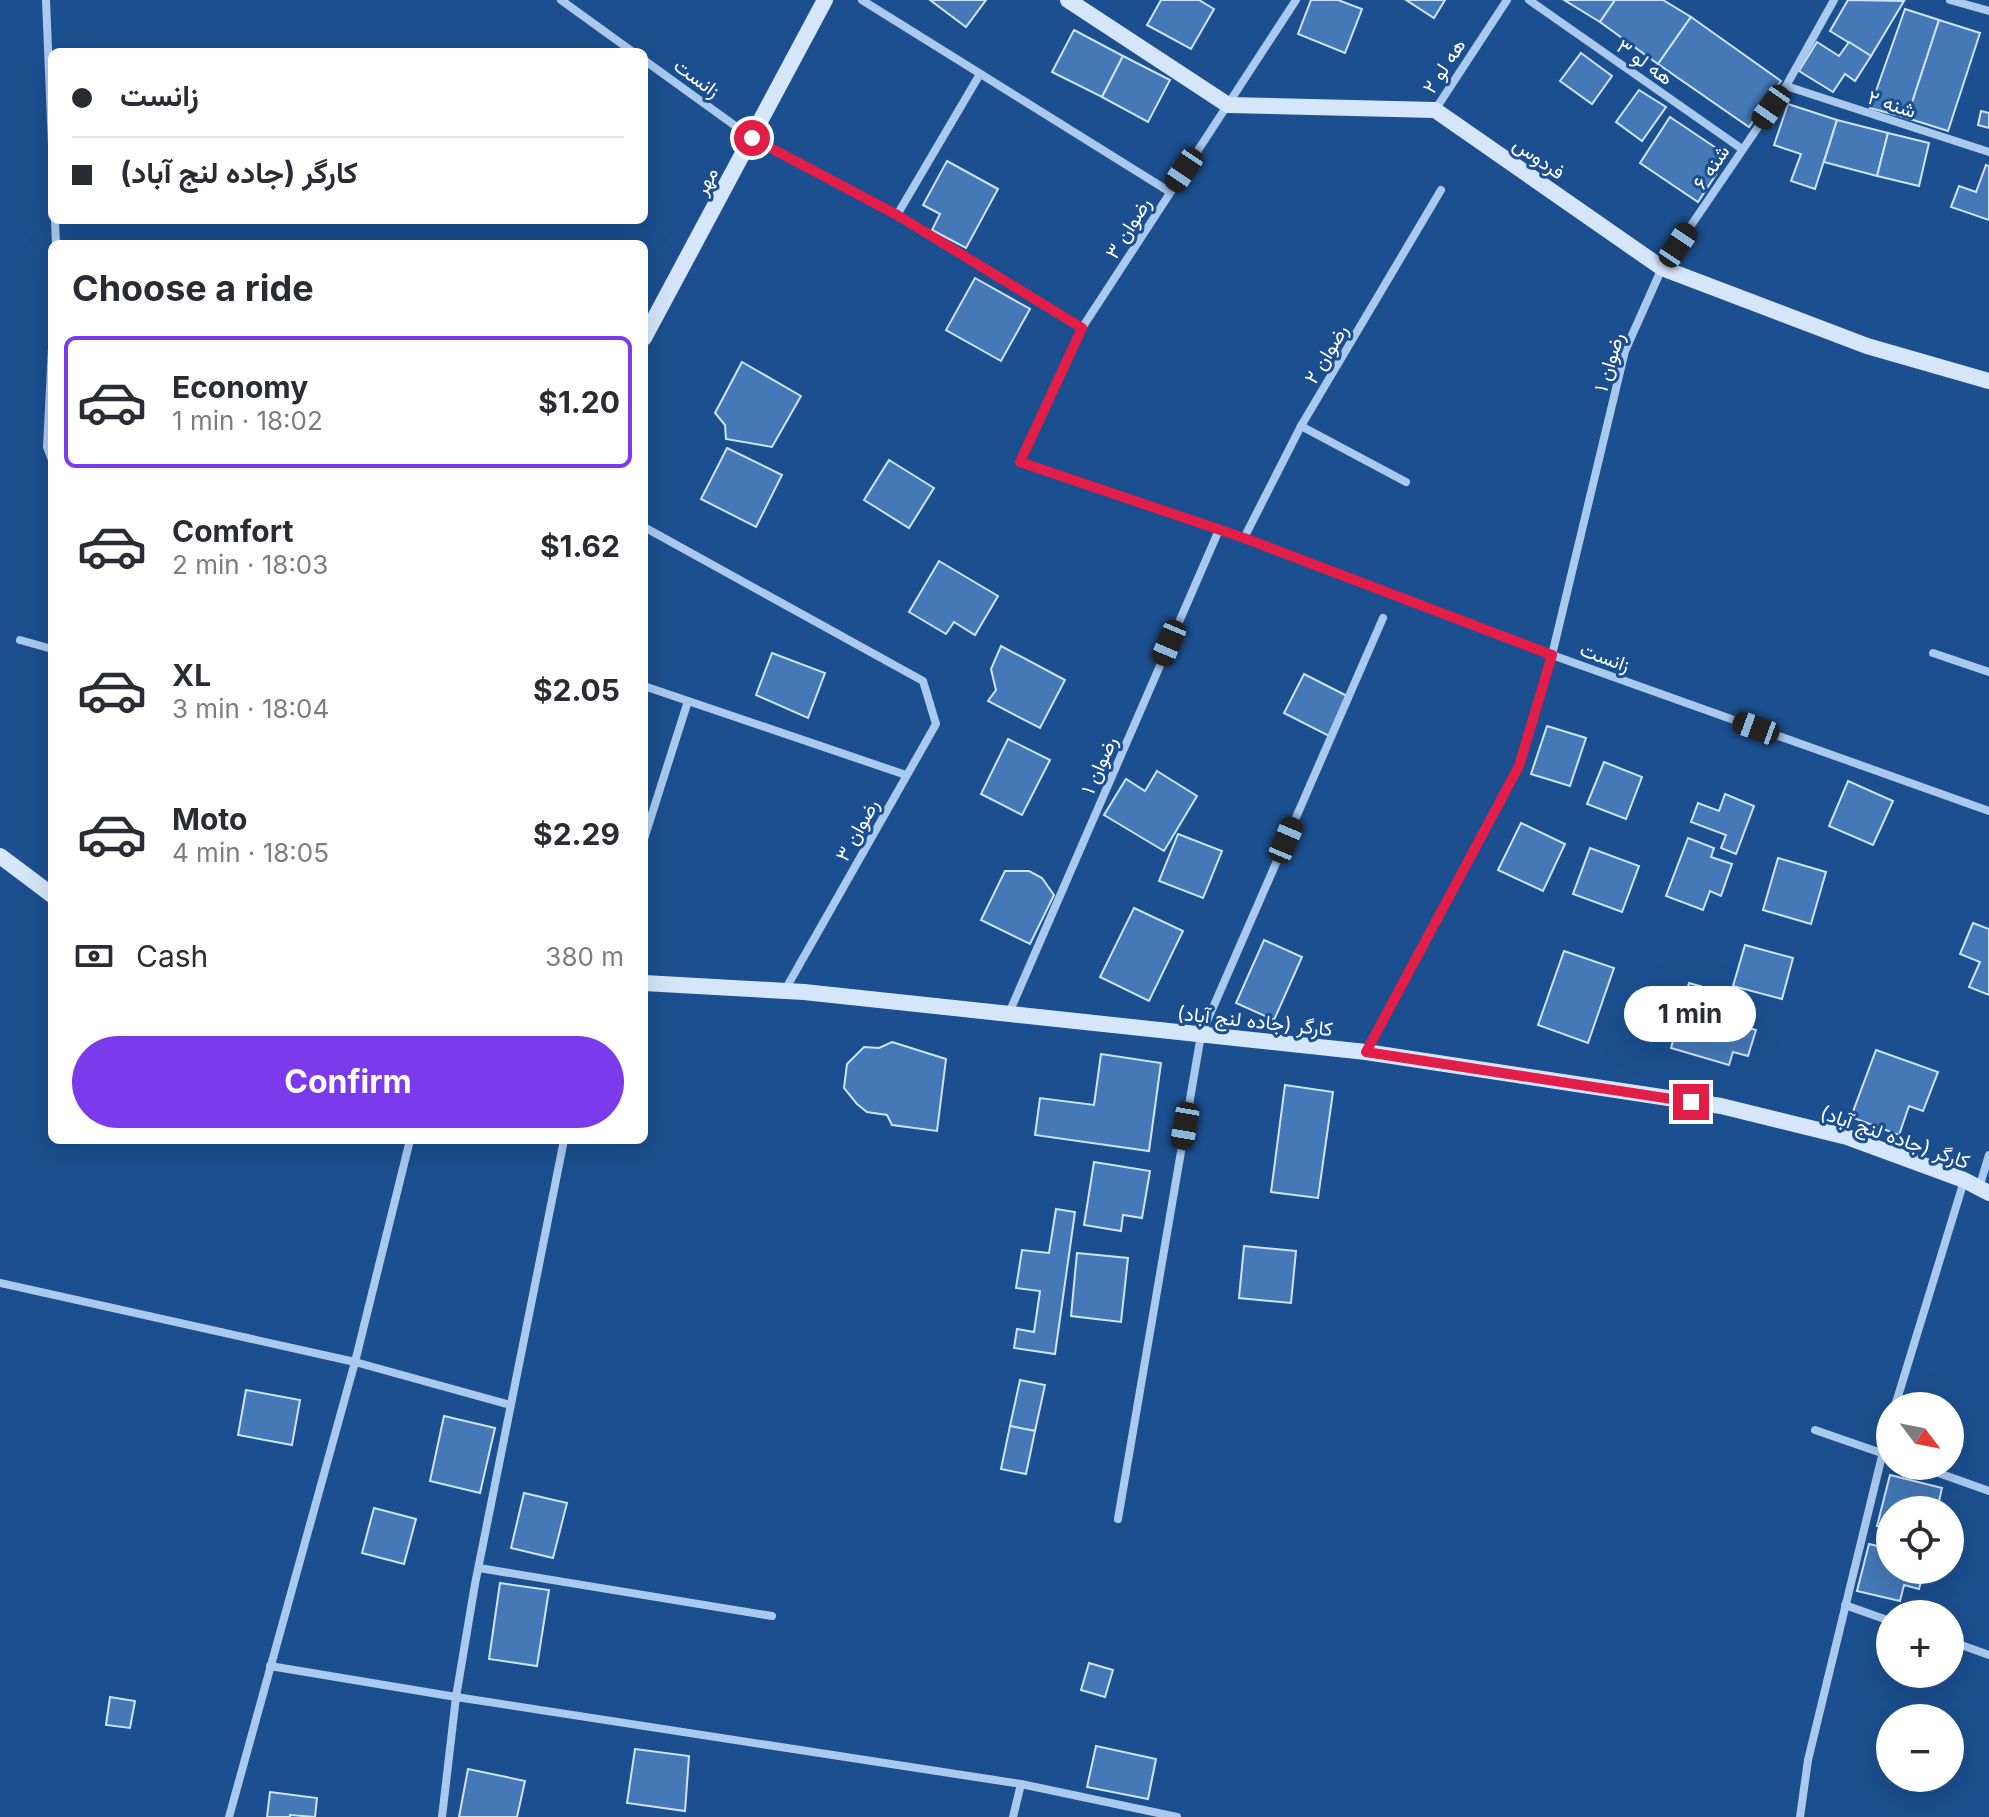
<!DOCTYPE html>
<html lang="en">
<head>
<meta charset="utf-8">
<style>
	body { margin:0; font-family:Inter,Vazirmatn,sans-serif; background:#f7f7f7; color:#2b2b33; height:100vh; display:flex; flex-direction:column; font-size:30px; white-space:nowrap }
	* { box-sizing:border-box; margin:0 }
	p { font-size:26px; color:#7c7c81 }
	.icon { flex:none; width:44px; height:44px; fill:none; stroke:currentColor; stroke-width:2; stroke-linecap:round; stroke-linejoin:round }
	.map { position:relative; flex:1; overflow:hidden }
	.side { position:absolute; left:48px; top:240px; width:600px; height:904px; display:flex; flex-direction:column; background:#fff; border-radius:12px; box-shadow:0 8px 32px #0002 }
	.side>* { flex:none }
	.hud { position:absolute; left:48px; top:48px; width:600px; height:176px; border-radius:12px; box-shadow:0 8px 32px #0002; display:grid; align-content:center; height:176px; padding:0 24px; background:#fff }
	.needle { width:52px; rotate:122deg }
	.controls { position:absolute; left:1876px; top:1392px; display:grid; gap:16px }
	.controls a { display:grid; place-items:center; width:88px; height:88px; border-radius:50%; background:#fff; box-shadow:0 8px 32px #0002; font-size:40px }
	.end { position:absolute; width:36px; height:36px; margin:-18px; border:10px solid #e11d48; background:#fff; box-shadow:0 0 0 4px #fff }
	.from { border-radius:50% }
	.bubble { position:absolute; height:56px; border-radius:28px; background:#fff; box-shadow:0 8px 32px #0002; font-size:26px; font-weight:700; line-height:56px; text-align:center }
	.car { position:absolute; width:24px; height:48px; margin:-24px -12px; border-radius:10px; box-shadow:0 0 6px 2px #0007; background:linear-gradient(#222 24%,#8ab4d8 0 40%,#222 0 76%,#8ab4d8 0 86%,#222 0) }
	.hud b { display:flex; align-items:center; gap:28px; height:76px; font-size:30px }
	.hud b+b { border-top:2px solid #e1e1e2 }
	.hud i { width:20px; height:20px; background:#2b2b33 }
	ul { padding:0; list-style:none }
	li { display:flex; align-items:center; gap:24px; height:132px; margin:0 16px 12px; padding:0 8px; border:4px solid transparent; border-radius:12px }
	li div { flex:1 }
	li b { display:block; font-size:30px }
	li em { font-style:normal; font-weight:700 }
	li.active { border-color:#7c3aed }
	li>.icon { width:72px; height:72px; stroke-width:1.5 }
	h2 { padding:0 24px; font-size:36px; line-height:96px }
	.pay { display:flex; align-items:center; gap:20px; height:88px; padding:0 24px; font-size:30px }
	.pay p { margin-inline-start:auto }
	.button { display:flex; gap:16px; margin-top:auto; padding:16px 24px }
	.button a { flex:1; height:92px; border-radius:48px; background:#7c3aed; color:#fff; font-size:32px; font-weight:700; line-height:92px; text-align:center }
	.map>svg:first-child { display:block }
	.building { fill:#4478b7; stroke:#cfe3fa; stroke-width:2 }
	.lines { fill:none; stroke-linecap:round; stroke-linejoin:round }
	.street { stroke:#a9c9ee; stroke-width:8 }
	.secondary { stroke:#d6e6fa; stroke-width:16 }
	.route { stroke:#e11d48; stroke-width:10 }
	.labels { text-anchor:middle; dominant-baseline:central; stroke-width:6; stroke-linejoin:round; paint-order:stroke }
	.street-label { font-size:20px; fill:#fff; stroke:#1b4f8f }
</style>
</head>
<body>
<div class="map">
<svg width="1989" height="1817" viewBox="0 0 1989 1817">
	<rect width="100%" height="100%" fill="#1b4f8f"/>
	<g class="building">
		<path d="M930,0h56l-20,27z"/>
		<path d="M1161,0h38l15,9 -23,40 -44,-24z"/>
		<path d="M1311,0h27l24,9 -17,44 -47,-19z"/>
		<path d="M1406,0h39l-11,18z"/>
		<path d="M1564,0h51l-15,22z"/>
		<path d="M1615,0h48l28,17 -33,47 -58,-42z"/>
		<path d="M1848,0l56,1 -33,55 -41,-25z"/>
		<path d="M1905,9l34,11 -32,98 -37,-10z"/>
		<path d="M1691,17l90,64 -32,46 -91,-63z"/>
		<path d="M1939,20l41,13 -32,98 -41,-13z"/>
		<path d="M1074,30l49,26 -21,41 -50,-25z"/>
		<path d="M1817,42l22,14 10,-14 22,14 -16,25 -10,-7 -12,18 -34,-21z"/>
		<path d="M1581,53l31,23 -20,28 -32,-23z"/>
		<path d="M1123,56l47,24 -22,42 -46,-25z"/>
		<path d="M1639,90l27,17 -24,34 -26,-19z"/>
		<path d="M1788,104l49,16 -22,69 -24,-8 10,-27 -27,-9z"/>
		<path d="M1981,111l8,2v15l-11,-3z"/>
		<path d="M1670,117l58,39 -30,46 -58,-39z"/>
		<path d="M1837,120l51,13 -11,43 -53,-14z"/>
		<path d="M1888,133l41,10 -10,43 -42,-10z"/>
		<path d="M947,161l51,28 -32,59 -34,-18 8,-16 -17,-9z"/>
		<path d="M1986,165l3,1v54l-38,-13 8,-21 17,6z"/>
		<path d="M975,278l55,31 -29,52 -55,-31z"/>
		<path d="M742,362l59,34 -29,51 -46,-8 -1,-14 -10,-12z"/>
		<path d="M727,448l55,27 -26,52 -55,-28z"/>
		<path d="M889,460l45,28 -25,40 -45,-28z"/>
		<path d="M939,561l59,35 -23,39 -21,-13 -8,12 -37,-22z"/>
		<path d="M1001,646l64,34 -25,48 -52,-27 8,-11 -5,-21z"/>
		<path d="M772,653l53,20 -17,45 -52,-23z"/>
		<path d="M1304,674l47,24 -20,39 -47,-24z"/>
		<path d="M1547,726l39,12 -16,48 -39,-12z"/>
		<path d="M1008,739l42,21 -28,55 -41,-21z"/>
		<path d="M1604,762l38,15 -16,42 -39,-15z"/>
		<path d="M1157,771l40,25 -33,55 -60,-36 22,-36 19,12z"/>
		<path d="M1848,781l45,20 -20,44 -44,-19z"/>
		<path d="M1725,794l29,12 -18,48 -15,-6 5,-13 -35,-13 7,-19 21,8z"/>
		<path d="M1521,823l44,21 -22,47 -45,-21z"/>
		<path d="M1178,834l44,17 -19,47 -44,-17z"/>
		<path d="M1688,838l26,10 -3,9 21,7 -11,32 -11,-5 -7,19 -37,-14z"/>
		<path d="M1590,848l49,18 -17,46 -49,-18z"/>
		<path d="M1778,858l48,14 -15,52 -48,-14z"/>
		<path d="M1005,871h24l13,7 12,17 -24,49 -49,-24z"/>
		<path d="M1134,908l49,23 -34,70 -49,-24z"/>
		<path d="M1973,923l16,6v66l-20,-8 11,-25 -20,-8z"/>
		<path d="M1264,940l38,17 -28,63 -38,-17z"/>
		<path d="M1745,945l48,13 -11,41 -49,-13z"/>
		<path d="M1564,951l50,17 -26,75 -50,-18z"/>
		<path d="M1689,983l31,9 -3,11 25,7 -4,15 18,5 -8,26 -15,-4 -4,13 -58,-17z"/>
		<path d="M1656,1004l17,5 -7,21 -17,-6z"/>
		<path d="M892,1042l54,17 -9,72 -45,-6 -5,-10 -20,-3 -10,-8 -13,-16 3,-24 17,-17 15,1z"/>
		<path d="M1876,1050l62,22 -15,39 -14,-5 -10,29 -48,-18z"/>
		<path d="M1101,1054l60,9 -12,88 -114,-16 5,-37 54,7z"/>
		<path d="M1285,1085l48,7 -15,106 -47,-6z"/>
		<path d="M1094,1162l56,9 -8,47 -19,-3 -2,16 -37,-6z"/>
		<path d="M1056,1209l19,3 -20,142 -41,-6 3,-19 17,3 6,-41 -24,-3 6,-38 27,3z"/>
		<path d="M1244,1246l52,5 -5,52 -52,-5z"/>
		<path d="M1077,1253l51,5 -7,64 -50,-6z"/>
		<path d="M1020,1380l25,5 -10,46 -25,-5z"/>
		<path d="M246,1390l54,10 -8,45 -54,-10z"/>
		<path d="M444,1416l51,12 -15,65 -50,-12z"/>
		<path d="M1010,1426l25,5 -9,43 -25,-5z"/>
		<path d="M1890,1475l52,13 -5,22h-47v19l-13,-3z"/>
		<path d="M524,1493l43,10 -14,55 -42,-10z"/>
		<path d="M374,1508l42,11 -12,45 -42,-11z"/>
		<path d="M1869,1544l21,5v21h34l-5,19 -15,-4 -4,16 -43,-10z"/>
		<path d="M500,1583l49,7 -12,76 -48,-7z"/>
		<path d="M1089,1663l24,7 -8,27 -24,-7z"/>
		<path d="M110,1697l25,4 -5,27 -24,-3z"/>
		<path d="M1096,1746l60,13 -8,40 -61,-12z"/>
		<path d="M635,1749l54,7 -4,55 -58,-8z"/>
		<path d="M468,1769l57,12 -8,36h-58z"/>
		<path d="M270,1792l47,6 -2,19 -25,-2v2h-23z"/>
	</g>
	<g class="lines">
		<g class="street">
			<path d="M46,0l6,145"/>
			<path d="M561,0l72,52"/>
			<path d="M862,0l308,192"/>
			<path d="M1529,0l213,149"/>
			<path d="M1950,0l39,11"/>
			<path d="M644,60l108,78 145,77 185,113 -62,134 224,76 308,117 437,156"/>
			<path d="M1786,86l203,66"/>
			<path d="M1435,110l72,-110"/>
			<path d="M897,215l83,-141"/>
			<path d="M55,220l1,24"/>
			<path d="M1082,328l214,-328"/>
			<path d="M52,348l-5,99 5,13"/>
			<path d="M1301,426l105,56"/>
			<path d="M644,527l279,154 13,43 -151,266"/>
			<path d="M1244,538l57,-112 140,-236"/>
			<path d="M20,640l32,9"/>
			<path d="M1933,653l56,19"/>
			<path d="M644,686l262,89"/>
			<path d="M644,839l44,-138"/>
			<path d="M1009,1013l210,-483"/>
			<path d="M1366,1052l153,-286 33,-111 73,-304 37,-83 124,-182 48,-86"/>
			<path d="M1979,1188l10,-33"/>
			<path d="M0,1283l355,79 155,43"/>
			<path d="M1895,1406l69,-225"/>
			<path d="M1815,1430l75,26"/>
			<path d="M1919,1466l70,25"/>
			<path d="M1118,1519l83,-484 182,-417"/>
			<path d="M479,1568l293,48"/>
			<path d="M1845,1605l45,16"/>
			<path d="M1950,1641l39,14"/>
			<path d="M270,1666l186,31 565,87 156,33"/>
			<path d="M229,1817l126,-455 55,-222"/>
			<path d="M442,1817l14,-120 19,-113 89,-444"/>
			<path d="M1013,1817l8,-33"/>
			<path d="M1800,1817l8,-57 82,-337"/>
		</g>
		<g class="secondary">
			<path d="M1068,0l160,105 207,5 227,158 205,78 122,35"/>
			<path d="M644,338l181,-338"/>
			<path d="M0,856l52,39"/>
			<path d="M644,983l160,9 562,60 355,54 126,31 117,43 25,13"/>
		</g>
	</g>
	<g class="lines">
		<path class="route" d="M752,138l145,77 185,113 -62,134 224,76 308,117 -33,111 -153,286 325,50"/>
	</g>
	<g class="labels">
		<g class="street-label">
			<text transform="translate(1645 62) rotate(35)">هه لو ۳</text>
			<text transform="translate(1444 66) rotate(-57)">هه لو ۲</text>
			<text transform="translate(697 78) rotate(36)">زانست</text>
			<text transform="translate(1892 104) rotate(18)">شنه ۲</text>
			<text transform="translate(1539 158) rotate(35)">فردوس</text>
			<text transform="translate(1711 167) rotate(-56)">شنه ۶</text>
			<text transform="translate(706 181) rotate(-62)">مهر</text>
			<text transform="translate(1128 228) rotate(-58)">رضوان ۳</text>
			<text transform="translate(1326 354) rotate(-59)">رضوان ۲</text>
			<text transform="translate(1609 362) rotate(-73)">رضوان ۱</text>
			<text transform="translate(1605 657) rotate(20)">زانست</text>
			<text transform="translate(1099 765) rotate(-66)">رضوان ۱</text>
			<text transform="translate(857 830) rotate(-61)">رضوان ۳</text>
			<text transform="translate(1255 1021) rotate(6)">کارگر (جاده لنج آباد)</text>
			<text transform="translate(1895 1137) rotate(19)">کارگر (جاده لنج آباد)</text>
		</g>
	</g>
</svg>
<div class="controls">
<a><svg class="needle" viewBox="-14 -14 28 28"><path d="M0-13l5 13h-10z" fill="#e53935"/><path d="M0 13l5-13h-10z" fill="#7c7c81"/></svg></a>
<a><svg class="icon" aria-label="locate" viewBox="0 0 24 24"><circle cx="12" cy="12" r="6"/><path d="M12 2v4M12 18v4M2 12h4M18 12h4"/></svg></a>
<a>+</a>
<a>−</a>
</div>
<i class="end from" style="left:752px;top:138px"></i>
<i class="end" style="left:1691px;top:1102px"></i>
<div class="bubble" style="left:1624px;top:986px;width:132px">1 min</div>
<i class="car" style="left:1771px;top:107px;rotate:215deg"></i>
<i class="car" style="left:1184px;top:170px;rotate:214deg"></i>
<i class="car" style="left:1678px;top:245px;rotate:34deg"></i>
<i class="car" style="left:1169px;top:643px;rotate:203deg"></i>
<i class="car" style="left:1756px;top:728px;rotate:290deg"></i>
<i class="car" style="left:1286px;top:840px;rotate:23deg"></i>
<i class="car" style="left:1185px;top:1126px;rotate:190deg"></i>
<div class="hud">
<b><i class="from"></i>زانست</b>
<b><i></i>کارگر (جاده لنج آباد)</b>
</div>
<section class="side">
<h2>Choose a ride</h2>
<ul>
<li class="active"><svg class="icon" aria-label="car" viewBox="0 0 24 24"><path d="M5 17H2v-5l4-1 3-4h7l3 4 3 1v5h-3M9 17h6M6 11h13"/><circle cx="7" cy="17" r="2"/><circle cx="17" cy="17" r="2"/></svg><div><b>Economy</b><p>1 min · 18:02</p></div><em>$1.20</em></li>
<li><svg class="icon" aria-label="car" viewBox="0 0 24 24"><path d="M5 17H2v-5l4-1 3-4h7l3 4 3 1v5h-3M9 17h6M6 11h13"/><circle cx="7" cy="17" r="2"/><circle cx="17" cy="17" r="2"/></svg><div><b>Comfort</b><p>2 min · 18:03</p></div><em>$1.62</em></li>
<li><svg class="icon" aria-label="car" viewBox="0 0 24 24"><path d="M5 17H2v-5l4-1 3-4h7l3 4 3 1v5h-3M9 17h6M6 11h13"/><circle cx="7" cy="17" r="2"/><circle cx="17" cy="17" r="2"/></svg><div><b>XL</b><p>3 min · 18:04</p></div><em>$2.05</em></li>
<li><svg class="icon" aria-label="car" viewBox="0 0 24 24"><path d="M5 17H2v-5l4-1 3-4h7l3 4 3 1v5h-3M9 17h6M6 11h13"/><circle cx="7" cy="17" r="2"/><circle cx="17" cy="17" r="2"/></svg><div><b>Moto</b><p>4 min · 18:05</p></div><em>$2.29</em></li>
</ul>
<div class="pay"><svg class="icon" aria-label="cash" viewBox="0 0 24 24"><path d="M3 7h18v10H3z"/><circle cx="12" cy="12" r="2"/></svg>Cash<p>380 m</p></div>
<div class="button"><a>Confirm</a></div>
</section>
</div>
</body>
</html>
